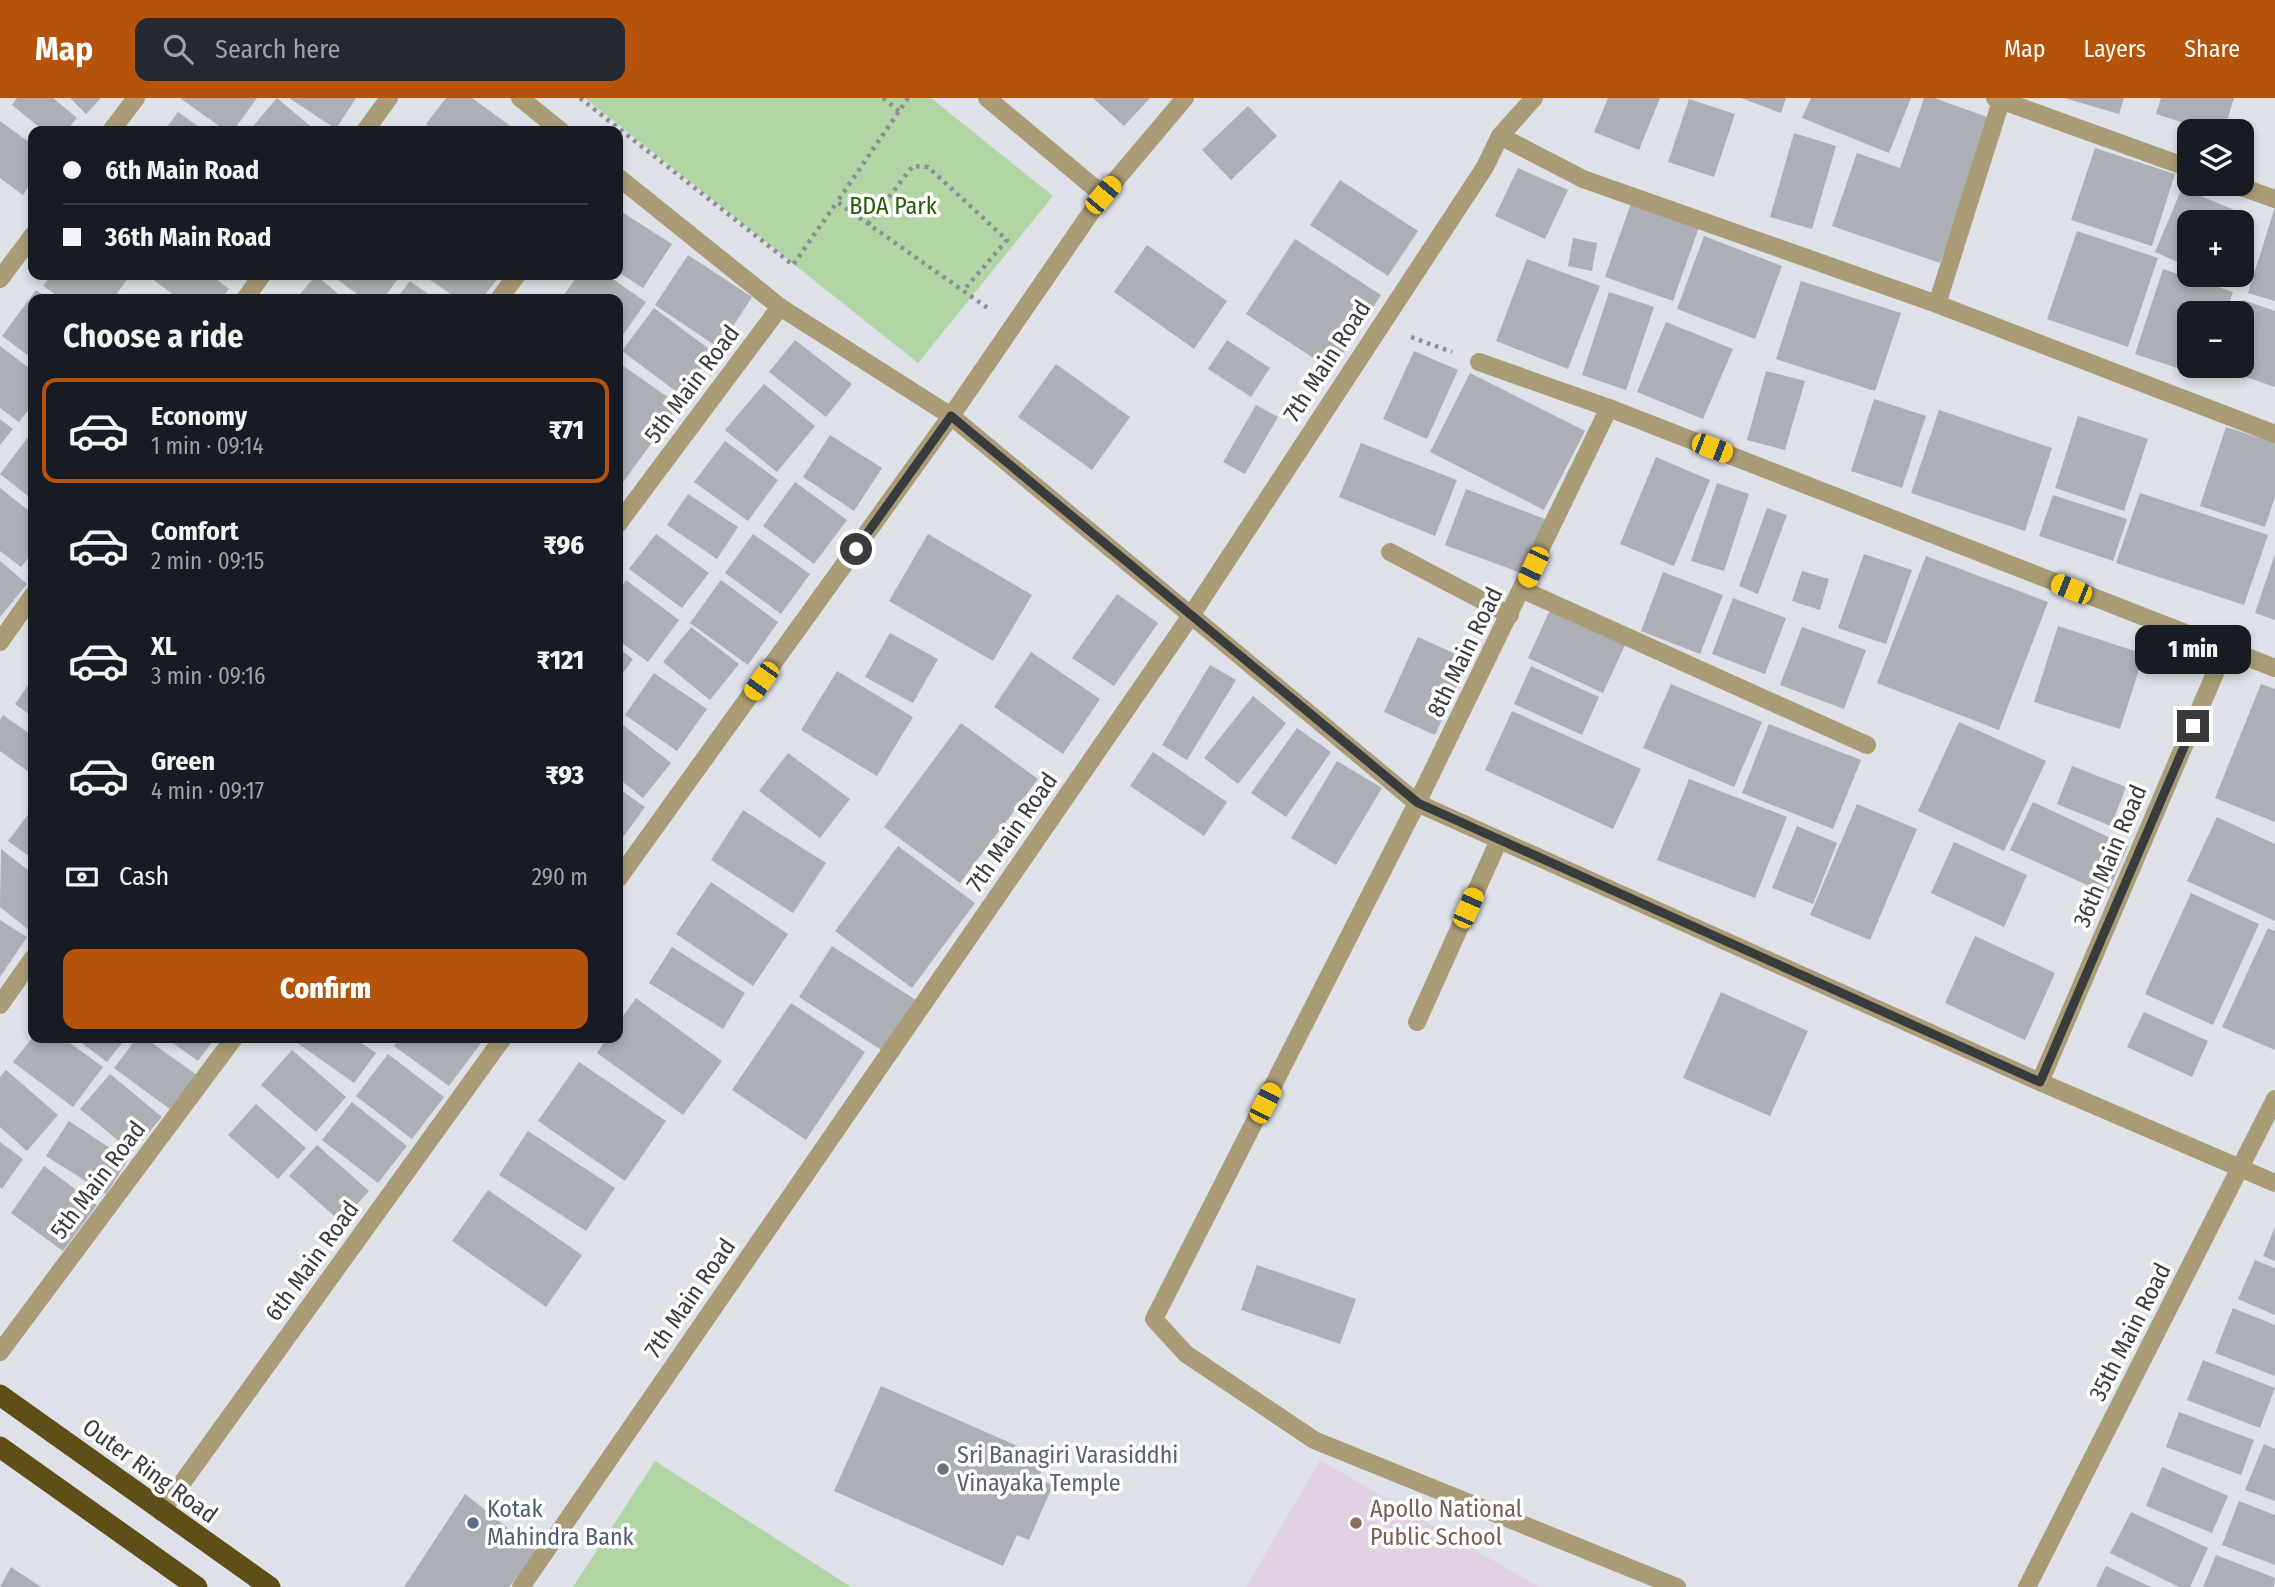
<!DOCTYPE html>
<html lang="en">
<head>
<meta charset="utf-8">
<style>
	body { margin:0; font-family:"Fira Sans Condensed",sans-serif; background:#242831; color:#f1f3f6; height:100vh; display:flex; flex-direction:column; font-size:26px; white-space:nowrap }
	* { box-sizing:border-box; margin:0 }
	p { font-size:23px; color:#9ea1a6 }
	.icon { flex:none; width:38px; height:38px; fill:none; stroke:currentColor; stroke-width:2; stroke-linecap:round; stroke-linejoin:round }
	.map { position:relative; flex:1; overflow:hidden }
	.drawer { position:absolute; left:28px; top:196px; width:595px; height:749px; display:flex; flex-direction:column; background:#171b24; border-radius:14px; box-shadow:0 4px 10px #0003 }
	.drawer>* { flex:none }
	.guide { position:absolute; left:28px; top:28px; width:595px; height:154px; border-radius:14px; box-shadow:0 4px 10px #0003; display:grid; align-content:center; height:154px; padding:0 35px; background:#171b24 }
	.buttons { position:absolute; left:2177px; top:21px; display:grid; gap:14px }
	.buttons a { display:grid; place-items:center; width:77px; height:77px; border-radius:14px; background:#171b24; box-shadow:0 4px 10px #0003; font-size:35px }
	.end { position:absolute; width:32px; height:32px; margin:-16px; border:9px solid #3a3b3d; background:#fff; box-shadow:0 0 0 4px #fff }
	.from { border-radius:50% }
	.bubble { position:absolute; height:49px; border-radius:14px; background:#171b24; box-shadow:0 4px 10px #0003; font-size:23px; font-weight:800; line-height:49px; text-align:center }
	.car { position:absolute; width:21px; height:42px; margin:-21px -10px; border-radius:9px; box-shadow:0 0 5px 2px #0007; background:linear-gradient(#f5c518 24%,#345 0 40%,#f5c518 0 76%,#345 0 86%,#f5c518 0) }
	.guide b { display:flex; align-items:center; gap:24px; height:66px; font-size:26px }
	.guide b+b { border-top:2px solid #363941 }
	.guide i { width:18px; height:18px; background:#f1f3f6 }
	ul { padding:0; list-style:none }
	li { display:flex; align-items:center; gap:21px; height:105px; margin:0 14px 10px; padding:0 21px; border:4px solid transparent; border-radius:14px }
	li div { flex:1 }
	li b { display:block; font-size:26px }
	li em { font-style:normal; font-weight:800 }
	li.on { border-color:#b45309 }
	li>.icon { width:63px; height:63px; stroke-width:1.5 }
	h2 { padding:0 35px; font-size:32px; line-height:84px }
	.pay { display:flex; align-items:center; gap:18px; height:77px; padding:0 35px; font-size:26px }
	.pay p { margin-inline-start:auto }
	.button { display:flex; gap:14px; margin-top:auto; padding:14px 35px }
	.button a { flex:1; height:80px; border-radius:14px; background:#b45309; color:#fff; font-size:28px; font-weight:800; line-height:80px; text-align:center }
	header { display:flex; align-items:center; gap:42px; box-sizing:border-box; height:98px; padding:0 35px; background:#b45309; color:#fff }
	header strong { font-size:33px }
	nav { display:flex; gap:38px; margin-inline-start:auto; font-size:24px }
	.search { width:490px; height:63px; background:#242831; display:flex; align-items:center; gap:18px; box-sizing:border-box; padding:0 24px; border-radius:14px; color:#9ea1a6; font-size:26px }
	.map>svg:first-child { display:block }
	.education { fill:#e2d1e3 }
	.green { fill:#b2d5a5 }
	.building { fill:#acafb5 }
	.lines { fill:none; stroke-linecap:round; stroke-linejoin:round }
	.path { stroke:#8d8f93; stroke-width:4.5; stroke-dasharray:3.5 5; stroke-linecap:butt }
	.lane { stroke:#aa9c76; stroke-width:18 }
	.street { stroke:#aa9c76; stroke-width:18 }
	.highway { stroke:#604e19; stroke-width:21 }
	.route { stroke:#3a3b3d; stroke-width:9 }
	.worship-dot { fill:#6b7280; stroke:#fff; stroke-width:2.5 }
	.service-dot { fill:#5c6f8a; stroke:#fff; stroke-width:2.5 }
	.education-dot { fill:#8d6e63; stroke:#fff; stroke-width:2.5 }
	.labels { text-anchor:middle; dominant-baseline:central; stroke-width:7; stroke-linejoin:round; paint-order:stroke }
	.park-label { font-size:24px; fill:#265c0a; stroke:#fff }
	.street-label { font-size:24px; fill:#3a3b3d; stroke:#fff }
	.worship-label { font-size:24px; fill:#5b616d; stroke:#fff; text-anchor:start }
	.service-label { font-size:24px; fill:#4e5e75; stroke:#fff; text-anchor:start }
	.education-label { font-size:24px; fill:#785e54; stroke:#fff; text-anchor:start }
</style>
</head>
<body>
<header>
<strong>Map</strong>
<div class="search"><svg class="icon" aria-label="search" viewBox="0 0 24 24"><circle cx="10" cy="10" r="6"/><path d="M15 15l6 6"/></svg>Search here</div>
<nav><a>Map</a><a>Layers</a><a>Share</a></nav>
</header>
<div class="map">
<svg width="2275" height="1489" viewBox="0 0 2275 1489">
	<rect width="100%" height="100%" fill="#dee1e7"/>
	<path class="education" d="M1320,1362l219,127h-293z"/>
	<g class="green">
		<path d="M585,0h346l122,98 -135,167z"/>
		<path d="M655,1363l196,126h-278z"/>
	</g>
	<g class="building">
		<path d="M17,0h36l24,20 -11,13h-22l-32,-26z"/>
		<path d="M70,0h31l-15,16z"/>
		<path d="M180,0h77l-24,33h-7z"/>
		<path d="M277,0l39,33h-67z"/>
		<path d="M289,0h67l-20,31z"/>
		<path d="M446,0h26l45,33h-80l-11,-7z"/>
		<path d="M1093,0h57l-26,28z"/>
		<path d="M1608,0h52l-21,52 -45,-18z"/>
		<path d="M1741,0h45l-5,15z"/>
		<path d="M1811,0h100l-22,55 -87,-35z"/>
		<path d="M1924,0h10l56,20 -50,145 -108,-37 25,-73 43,15z"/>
		<path d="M2064,0h60l-5,16z"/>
		<path d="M2161,0h73l-10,33h-15l-53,-17z"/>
		<path d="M1689,1l46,15 -21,63 -46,-15z"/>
		<path d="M1248,8l29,30 -46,44 -29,-30z"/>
		<path d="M178,14l27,19h-41z"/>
		<path d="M0,23l33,24v35l-10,15 -23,-17z"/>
		<path d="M1794,35l42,13 -24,83 -42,-12z"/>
		<path d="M2095,50l80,26 -23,72 -81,-26z"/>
		<path d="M1518,70l50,22 -23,49 -50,-23z"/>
		<path d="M1340,82l78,51 -30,45 -78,-51z"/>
		<path d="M2182,90l71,30 -11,27v-23h-53v45l-34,-15z"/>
		<path d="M1631,105l68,24 -26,74 -68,-24z"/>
		<path d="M2275,109v94l-27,-8z"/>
		<path d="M622,114l50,32 -29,44 -25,-16v-53z"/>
		<path d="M2077,133l81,27 -30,89 -81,-28z"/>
		<path d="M1704,138l78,30 -27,73 -78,-30z"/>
		<path d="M1573,140l24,5 -5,28 -24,-5z"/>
		<path d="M1295,141l86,56 -49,75 -86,-56z"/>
		<path d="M1147,147l80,56 -33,48 -80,-57z"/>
		<path d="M688,157l64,42 -33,51 -64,-43z"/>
		<path d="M1527,161l73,27 -32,83 -72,-28z"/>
		<path d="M2163,171l70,23 -7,21h-37v53h20l-4,11 -70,-23z"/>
		<path d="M51,177h73l4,3 -15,21h-51l-19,-13z"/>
		<path d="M147,177h64l18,14 -8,10h-42z"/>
		<path d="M316,177l28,24h-48z"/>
		<path d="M331,177h70l-18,24h-19z"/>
		<path d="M423,177h77l-18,24h-24z"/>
		<path d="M578,177h29l39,27 -28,40v-43h-57z"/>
		<path d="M410,183l25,18h-39z"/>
		<path d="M1801,183l100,32 -26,78 -99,-32z"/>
		<path d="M36,192l13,9h-16v60l-31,-23z"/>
		<path d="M1609,194l45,15 -28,83 -44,-15z"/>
		<path d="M2243,202l32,11v76l-55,-19 1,-2h21v-53h-3z"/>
		<path d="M654,210l59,44 -32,43 -59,-44z"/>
		<path d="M1666,224l67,27 -30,70 -66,-27z"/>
		<path d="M795,242l57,44 -26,33 -57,-45z"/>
		<path d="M1227,242l43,28 -19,29 -43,-28z"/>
		<path d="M0,248l33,25v33l-14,18 -19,-14z"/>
		<path d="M1414,253l44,19 -31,69 -44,-20z"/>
		<path d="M1056,266l74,53 -38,53 -74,-53z"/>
		<path d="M622,267l57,40 -58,80 -3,-2v-112z"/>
		<path d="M1766,273l39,10 -20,69 -38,-10z"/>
		<path d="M1470,275l115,58 -41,79 -114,-58z"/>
		<path d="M764,286l51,42 -38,46 -52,-42z"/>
		<path d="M1874,301l52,17 -24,72 -51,-17z"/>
		<path d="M1256,307l22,12 -33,57 -22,-12z"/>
		<path d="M1939,312l113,38 -27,83 -114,-38z"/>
		<path d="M2078,318l70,23 -24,72 -69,-23z"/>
		<path d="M0,321l13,10 -13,16z"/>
		<path d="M2226,329l49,16v54l-10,30 -65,-21z"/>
		<path d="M830,337l52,33 -28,43 -51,-34z"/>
		<path d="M29,338l4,3v61l-33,-26z"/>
		<path d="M725,343l53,39 -30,41 -54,-39z"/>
		<path d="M1361,345l96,37 -22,56 -96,-39z"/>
		<path d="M1656,359l54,23 -36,86 -54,-22z"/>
		<path d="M795,384l52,38 -33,44 -51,-38z"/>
		<path d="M1717,385l32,11 -25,77 -33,-10z"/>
		<path d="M0,390l33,26v38l-12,15 -21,-16z"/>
		<path d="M1466,391l79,30 -21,55 -79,-29z"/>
		<path d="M2140,395l128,42 -24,70 -128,-42z"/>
		<path d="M688,396l50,33 -21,32 -50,-34z"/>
		<path d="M2053,397l74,24 -14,42 -74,-25z"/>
		<path d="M1767,410l20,7 -29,79 -19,-8z"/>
		<path d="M656,436l53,39 -27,35 -53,-39z"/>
		<path d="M753,436l57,40 -29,40 -56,-41z"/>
		<path d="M928,436l104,61 -39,66 -104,-60z"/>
		<path d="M1864,456l48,16 -26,74 -48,-16z"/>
		<path d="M2275,456v66l-20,-7z"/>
		<path d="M1926,458l122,46 -49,128 -122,-47z"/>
		<path d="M0,463l27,23 -27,33z"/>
		<path d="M1802,473l27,8 -9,31 -28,-9z"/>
		<path d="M1663,474l60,23 -23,59 -59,-23z"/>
		<path d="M626,482l53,40 -31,42 -30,-22v-49z"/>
		<path d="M721,482l57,42 -30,43 -58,-42z"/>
		<path d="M1117,496l41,29 -44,63 -42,-28z"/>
		<path d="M1733,500l53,20 -21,56 -53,-20z"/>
		<path d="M1550,512l75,35 -22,48 -75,-35z"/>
		<path d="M2058,528l86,28 -24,75 -86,-27z"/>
		<path d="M691,529l48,37 -29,36 -47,-38z"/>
		<path d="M1802,529l64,23 -22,59 -64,-24z"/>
		<path d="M890,535l48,26 -25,44 -48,-26z"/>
		<path d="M1418,539l51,23 -34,75 -51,-23z"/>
		<path d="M618,550l15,11 -15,21z"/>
		<path d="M1031,554l69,47 -37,55 -69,-47z"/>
		<path d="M1210,567l26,15 -49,80 -25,-15z"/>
		<path d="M1531,568l68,31 -17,38 -68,-31z"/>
		<path d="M837,573l76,46 -36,59 -76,-46z"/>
		<path d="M654,575l53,36 -30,42 -52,-36z"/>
		<path d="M33,580v39l-18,-13z"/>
		<path d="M1671,586l91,38 -28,65 -91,-39z"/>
		<path d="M2261,586l14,5v133l-60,-24z"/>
		<path d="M1253,598l33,27 -48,61 -34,-26z"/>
		<path d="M1512,613l129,58 -28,60 -128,-59z"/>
		<path d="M3,617l30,21v39l-33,-24v-31z"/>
		<path d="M618,623l53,42 -28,35 -25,-20z"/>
		<path d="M1959,624l87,39 -42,90 -86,-40z"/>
		<path d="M961,625l77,56 -78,104 -76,-56z"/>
		<path d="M1769,626l92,36 -28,69 -91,-36z"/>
		<path d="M1297,630l34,24 -45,65 -35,-24z"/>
		<path d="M1153,654l74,50 -23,34 -74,-50z"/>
		<path d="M788,655l62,46 -30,39 -61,-47z"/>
		<path d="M1337,663l45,27 -46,77 -45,-27z"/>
		<path d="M2072,668l54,21 -15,39 -54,-22z"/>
		<path d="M1689,681l98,38 -32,81 -98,-38z"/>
		<path d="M618,690l27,19 -27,37z"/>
		<path d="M2033,704l95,44 -21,48 -97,-44z"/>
		<path d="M1857,706l60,25 -47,111 -60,-25z"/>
		<path d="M33,710v51l-25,-18z"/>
		<path d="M743,712l83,53 -33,50 -82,-53z"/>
		<path d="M2217,719l58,27v77l-88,-40z"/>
		<path d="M1797,728l40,17 -24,61 -41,-16z"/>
		<path d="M1954,744l73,33 -23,52 -73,-34z"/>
		<path d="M898,748l77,57 -63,85 -77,-57z"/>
		<path d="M1,751l32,25v50l-4,6 -29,-23z"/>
		<path d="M711,784l77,52 -35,52 -77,-52z"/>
		<path d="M2191,795l68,31 -46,101 -68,-31z"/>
		<path d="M0,822l27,17 -27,40z"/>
		<path d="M2268,830l7,3v119l-53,-23z"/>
		<path d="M1975,838l80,37 -30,67 -80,-37z"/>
		<path d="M832,848l87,56 -33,51 -87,-56z"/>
		<path d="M672,849l73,46 -22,36 -74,-46z"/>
		<path d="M1721,894l87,39 -38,85 -87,-38z"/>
		<path d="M636,900l86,63 -39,54 -86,-62 10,-15h11v-15z"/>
		<path d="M791,905l74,49 -59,88 -74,-50z"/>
		<path d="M2144,914l64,29 -16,36 -65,-30z"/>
		<path d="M32,940h31l40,29 -30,40 -60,-45z"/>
		<path d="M75,940h51l-19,24z"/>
		<path d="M137,940h8l52,37 -26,35 -57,-42z"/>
		<path d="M166,940h49l-17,23z"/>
		<path d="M299,940h55l22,15 -22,30 -58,-41z"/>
		<path d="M400,940h73l8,5 -32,43 -55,-40z"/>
		<path d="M292,952l54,47 -30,35 -55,-47z"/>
		<path d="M388,956l56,43 -32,42 -56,-43z"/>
		<path d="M579,964l87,59 -41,60 -87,-60z"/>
		<path d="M6,972l52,45 -31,36 -27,-24v-50z"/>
		<path d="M110,976l52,43 -30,35 -52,-43z"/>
		<path d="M352,1004l55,44 -29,37 -56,-43z"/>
		<path d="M256,1006l50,44 -28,31 -50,-44z"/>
		<path d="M69,1023l59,39 -22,34 -60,-38z"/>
		<path d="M528,1033l87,57 -29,43 -87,-56z"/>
		<path d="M0,1044l23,17 -21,30 -2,-2z"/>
		<path d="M317,1047l52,46 -28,31 -52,-46z"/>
		<path d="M44,1068l53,39 -34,46 -52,-38z"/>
		<path d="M488,1092l94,65 -36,52 -94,-66z"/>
		<path d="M2275,1129v34l-12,-5z"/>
		<path d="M2255,1162l20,8v47l-37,-16z"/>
		<path d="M1257,1167l99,34 -16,45 -99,-34z"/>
		<path d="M2233,1210l42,17v51l-60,-23z"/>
		<path d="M2203,1262l72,28 -15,40 -73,-28z"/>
		<path d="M881,1288l166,73 -9,20 15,6 -24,55 -12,-5 -14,31 -169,-75z"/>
		<path d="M2179,1314l75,28 -13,35 -75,-28z"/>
		<path d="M2264,1346l11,5v52l-30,-11z"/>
		<path d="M2162,1369l66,29 -16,37 -66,-27z"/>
		<path d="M465,1396l72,57 -28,36h-105z"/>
		<path d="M2239,1403l36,14v50l-53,-20z"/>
		<path d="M2131,1414l77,36 -18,39h-11l-69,-34z"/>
		<path d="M2216,1457l59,23 -1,9h-71z"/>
		<path d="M2106,1468l45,21h-55z"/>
		<path d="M11,1469l30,20h-41z"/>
	</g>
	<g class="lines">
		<g class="path">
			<path d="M580,0l213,167 44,-63"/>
			<path d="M883,0l16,13"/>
			<path d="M908,0l-71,104 152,107"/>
			<path d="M868,126l45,-58 15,1 79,73 -44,51"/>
			<path d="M1411,239l41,15"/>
		</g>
		<path class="lane" d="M1417,924l82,-182"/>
		<g class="street">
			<path d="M520,0l41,33"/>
			<path d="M987,0l116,97"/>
			<path d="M1995,0l194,70"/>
			<path d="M111,33l25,-33"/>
			<path d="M365,33l24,-33"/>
			<path d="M1500,38l83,43 354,125 338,130"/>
			<path d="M618,79l162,130 171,109 466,387 623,279 235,101"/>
			<path d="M2233,86l42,15"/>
			<path d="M0,181l33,-44"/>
			<path d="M245,201l17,-24"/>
			<path d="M499,201l18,-24"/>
			<path d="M1937,206l65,-206"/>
			<path d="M1479,264l130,46 666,260"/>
			<path d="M1609,310l-192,395 -263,516 32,35 128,86 363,147"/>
			<path d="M618,426l162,-217"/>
			<path d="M1390,454l120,63"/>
			<path d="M1523,492l344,155"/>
			<path d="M0,544l33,-47"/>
			<path d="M618,781l333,-463 152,-221 82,-97"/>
			<path d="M0,907l33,-47"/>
			<path d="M2040,984l185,-432"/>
			<path d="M0,1254l234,-314"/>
			<path d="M161,1414l342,-474"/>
			<path d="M521,1489l669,-970 295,-450 15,-31 34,-38"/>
			<path d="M2027,1489l248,-488"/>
		</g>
		<g class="highway">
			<path d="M0,1297l270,192"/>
			<path d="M0,1349l197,140"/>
		</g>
	</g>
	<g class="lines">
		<path class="route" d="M856,451l95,-133 467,387 622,279 153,-356"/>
	</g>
	<circle class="worship-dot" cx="943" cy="1371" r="7"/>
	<circle class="service-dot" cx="473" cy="1425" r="7"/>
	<circle class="education-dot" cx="1356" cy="1425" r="7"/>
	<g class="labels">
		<g class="park-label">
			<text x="893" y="108">BDA Park</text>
		</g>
		<g class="street-label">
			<text transform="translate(1327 263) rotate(-57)">7th Main Road</text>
			<text transform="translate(692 286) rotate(-53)">5th Main Road</text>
			<text transform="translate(1465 554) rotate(-64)">8th Main Road</text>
			<text transform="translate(1012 734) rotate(-55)">7th Main Road</text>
			<text transform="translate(2110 758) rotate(-67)">36th Main Road</text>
			<text transform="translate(98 1082) rotate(-53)">5th Main Road</text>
			<text transform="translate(312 1163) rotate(-54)">6th Main Road</text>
			<text transform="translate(690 1200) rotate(-55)">7th Main Road</text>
			<text transform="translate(2130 1234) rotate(-63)">35th Main Road</text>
			<text transform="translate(150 1373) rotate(36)">Outer Ring Road</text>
		</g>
		<g class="worship-label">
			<text x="957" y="1357">Sri Banagiri Varasiddhi<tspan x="957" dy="28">Vinayaka Temple</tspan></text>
		</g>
		<g class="service-label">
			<text x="487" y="1411">Kotak<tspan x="487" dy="28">Mahindra Bank</tspan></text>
		</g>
		<g class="education-label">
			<text x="1370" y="1411">Apollo National<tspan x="1370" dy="28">Public School</tspan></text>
		</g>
	</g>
</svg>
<div class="buttons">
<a><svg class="icon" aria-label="layers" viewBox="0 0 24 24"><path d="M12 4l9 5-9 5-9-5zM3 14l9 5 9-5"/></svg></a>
<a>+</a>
<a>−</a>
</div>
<i class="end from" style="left:856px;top:451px"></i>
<i class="end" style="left:2193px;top:628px"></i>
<div class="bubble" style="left:2135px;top:527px;width:116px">1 min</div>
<i class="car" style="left:1103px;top:97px;rotate:40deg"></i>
<i class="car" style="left:1712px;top:350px;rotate:111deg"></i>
<i class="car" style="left:1533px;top:469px;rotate:205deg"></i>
<i class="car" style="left:2071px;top:491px;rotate:292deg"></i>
<i class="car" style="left:761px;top:583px;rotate:216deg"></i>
<i class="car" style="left:1468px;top:810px;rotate:24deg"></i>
<i class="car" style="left:1265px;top:1005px;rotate:27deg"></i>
<div class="guide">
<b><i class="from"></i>6th Main Road</b>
<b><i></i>36th Main Road</b>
</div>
<section class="drawer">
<h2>Choose a ride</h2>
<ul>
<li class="on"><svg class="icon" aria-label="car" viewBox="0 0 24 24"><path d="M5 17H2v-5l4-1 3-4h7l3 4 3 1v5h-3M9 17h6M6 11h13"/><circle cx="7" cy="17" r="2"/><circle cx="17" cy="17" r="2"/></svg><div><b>Economy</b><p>1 min · 09:14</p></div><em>₹71</em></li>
<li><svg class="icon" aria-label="car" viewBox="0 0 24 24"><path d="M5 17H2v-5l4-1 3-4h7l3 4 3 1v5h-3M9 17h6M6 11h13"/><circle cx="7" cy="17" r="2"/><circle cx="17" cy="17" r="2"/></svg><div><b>Comfort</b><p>2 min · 09:15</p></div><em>₹96</em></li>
<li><svg class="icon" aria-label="car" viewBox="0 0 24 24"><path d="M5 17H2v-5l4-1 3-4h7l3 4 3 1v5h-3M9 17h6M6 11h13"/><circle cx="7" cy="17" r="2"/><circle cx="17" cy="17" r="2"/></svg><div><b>XL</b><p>3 min · 09:16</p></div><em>₹121</em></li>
<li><svg class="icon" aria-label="car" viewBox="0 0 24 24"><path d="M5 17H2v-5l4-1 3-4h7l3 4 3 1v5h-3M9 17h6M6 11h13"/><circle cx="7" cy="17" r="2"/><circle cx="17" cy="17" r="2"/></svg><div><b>Green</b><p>4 min · 09:17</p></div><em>₹93</em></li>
</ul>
<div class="pay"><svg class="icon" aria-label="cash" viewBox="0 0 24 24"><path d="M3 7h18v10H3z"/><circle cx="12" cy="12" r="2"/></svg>Cash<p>290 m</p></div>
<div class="button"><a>Confirm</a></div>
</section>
</div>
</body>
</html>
